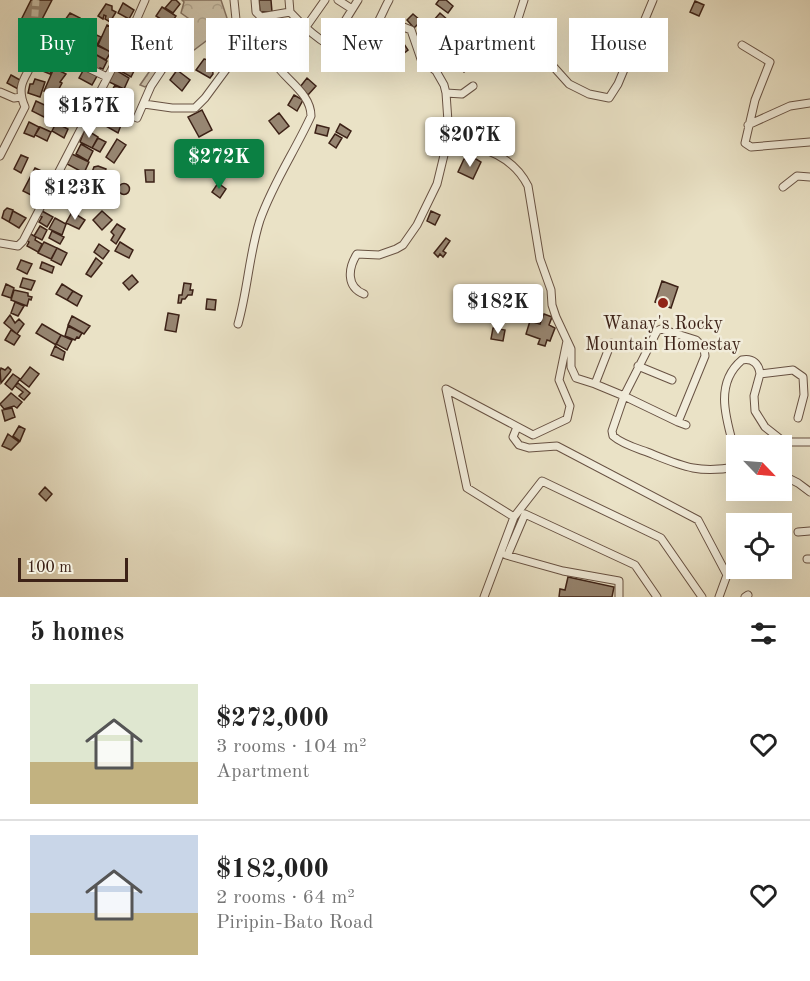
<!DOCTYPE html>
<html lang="en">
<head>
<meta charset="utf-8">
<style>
	:root { --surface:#fff; --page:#f6f6f6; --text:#222; --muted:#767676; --line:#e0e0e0; --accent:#0b8043 }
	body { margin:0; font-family:"Old Standard TT",serif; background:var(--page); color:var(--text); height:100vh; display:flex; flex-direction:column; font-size:22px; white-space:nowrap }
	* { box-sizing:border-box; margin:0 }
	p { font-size:20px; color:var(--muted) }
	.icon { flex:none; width:33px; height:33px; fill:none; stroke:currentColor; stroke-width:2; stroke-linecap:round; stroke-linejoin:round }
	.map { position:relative; height:597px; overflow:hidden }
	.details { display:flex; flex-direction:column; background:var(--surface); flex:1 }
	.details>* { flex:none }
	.top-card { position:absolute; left:18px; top:18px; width:774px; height:54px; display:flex; gap:12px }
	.needle { width:39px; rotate:115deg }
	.controls { position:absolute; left:726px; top:435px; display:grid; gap:12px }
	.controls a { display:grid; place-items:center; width:66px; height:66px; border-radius:0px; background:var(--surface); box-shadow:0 6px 24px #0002; font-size:30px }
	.scale { position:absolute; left:18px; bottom:15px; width:110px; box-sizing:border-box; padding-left:6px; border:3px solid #3d2217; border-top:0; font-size:16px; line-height:21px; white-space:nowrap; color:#3d2217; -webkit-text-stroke:4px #f1ecda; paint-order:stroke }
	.price { position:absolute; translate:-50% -51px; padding:0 14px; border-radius:6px; background:#fff; color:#222; font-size:20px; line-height:39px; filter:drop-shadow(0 2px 3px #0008) }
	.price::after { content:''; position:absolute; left:50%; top:36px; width:18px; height:14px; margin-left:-9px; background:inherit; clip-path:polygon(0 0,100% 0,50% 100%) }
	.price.on { background:var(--accent); color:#fff }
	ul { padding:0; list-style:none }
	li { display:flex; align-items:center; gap:18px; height:150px; padding:0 30px }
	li+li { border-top:2px solid var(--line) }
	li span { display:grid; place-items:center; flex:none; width:168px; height:120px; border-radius:0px; color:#555 }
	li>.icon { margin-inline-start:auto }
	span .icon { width:72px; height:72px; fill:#fffc; stroke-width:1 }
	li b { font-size:26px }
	h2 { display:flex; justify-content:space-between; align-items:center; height:72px; padding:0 30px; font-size:26px }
	.pill { padding:0 21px; border-radius:0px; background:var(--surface); box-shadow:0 6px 24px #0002; font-size:21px; line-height:54px }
	.pill.on { background:var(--accent); color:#fff }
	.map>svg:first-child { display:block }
	.forest { fill:url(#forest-crowns); stroke:#857260; stroke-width:1.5 }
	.building { fill:#978672; stroke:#3d2217; stroke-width:1.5 }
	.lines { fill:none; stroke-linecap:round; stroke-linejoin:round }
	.street-tunnel { stroke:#c7bca3; stroke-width:7; stroke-dasharray:7 3.5; stroke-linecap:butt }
	.street-casing { stroke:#685243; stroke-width:9 }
	.street { stroke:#f1ecda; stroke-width:7 }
	.poi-dot { fill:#8f2418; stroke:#f1ecda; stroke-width:2 }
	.labels { text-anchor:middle; stroke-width:5; stroke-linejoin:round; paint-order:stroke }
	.poi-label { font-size:18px; fill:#3d2217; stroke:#f1ecda }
</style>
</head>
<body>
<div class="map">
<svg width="810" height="597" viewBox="0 0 810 597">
	<defs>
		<pattern id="forest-crowns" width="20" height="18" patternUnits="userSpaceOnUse" patternTransform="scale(1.5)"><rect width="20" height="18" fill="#cdc1a8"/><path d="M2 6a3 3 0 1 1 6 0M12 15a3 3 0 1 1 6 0" fill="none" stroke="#b1a690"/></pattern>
	</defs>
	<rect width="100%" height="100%" fill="#eae2c6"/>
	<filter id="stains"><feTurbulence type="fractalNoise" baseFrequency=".00333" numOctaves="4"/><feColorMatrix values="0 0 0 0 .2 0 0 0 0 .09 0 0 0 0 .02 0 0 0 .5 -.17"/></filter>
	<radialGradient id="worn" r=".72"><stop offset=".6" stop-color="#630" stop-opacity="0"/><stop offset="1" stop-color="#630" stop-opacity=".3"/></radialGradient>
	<path class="forest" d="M182 0H221L228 21 222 29 145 87 140 85 176 33 188 30 192 21 181 13 184 2Z"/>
	<path class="building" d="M31 0H52L37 29 21 20Z
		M172 0H176L180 4 173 13 165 8Z
		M259 0H271L272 12H260Z
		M439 0H446L453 6 448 13 436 4Z
		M695 1 704 5 699 16 690 12Z
		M123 3 134 10 129 19 118 13Z
		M106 4 112 6V10L116 12 110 22 105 19 106 16 104 15 103 19 98 16Z
		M162 7 176 16 170 25 156 16Z
		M70 13 80 18 74 26 65 20Z
		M440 13 449 21 443 28 434 20Z
		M413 14 421 21 414 28 407 20Z
		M461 19 473 25 468 34 456 28Z
		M48 22 60 28 51 44 40 39Z
		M161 23 169 28 164 37 155 33Z
		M447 24 456 30 448 41 440 35Z
		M107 25 122 33 112 53 98 45Z
		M432 31 440 39 435 44 431 41 427 46 422 42Z
		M90 32 101 37 97 45 87 40Z
		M64 33 70 35 64 46 57 41 59 35 62 37Z
		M156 33 165 39 160 47 151 41Z
		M402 41 408 50 398 58 392 49Z
		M71 44 79 49 74 58 66 54Z
		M96 45 111 52 106 60 93 53Z
		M79 48 89 52 85 60 76 56Z
		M130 49 141 57 136 65 126 61 127 59 125 58Z
		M93 53 107 61 103 69 100 68 99 70 87 64Z
		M465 56 472 66 464 72 457 62Z
		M204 59 212 61 213 74 210 78 196 70Z
		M42 60 54 65 50 74 38 69Z
		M125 61 136 67 131 77 119 70Z
		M54 68 66 74 60 82 62 83 54 98 51 96 52 94 44 91Z
		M84 69 97 76 92 85 79 78Z
		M114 69 129 78 124 89 107 81Z
		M177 70 190 80 182 91 170 80Z
		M11 75 22 81 18 89 7 83Z
		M307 78 316 86 308 95 300 87Z
		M35 79 45 82 40 97 28 93 30 84H33Z
		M115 85 123 89 116 100 109 96Z
		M294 95 303 100 297 111 288 105Z
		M55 96 68 101 64 109 52 103Z
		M68 100 82 107 77 114 64 109Z
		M36 101 49 107 44 117 32 111Z
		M202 110 212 130 199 137 188 117Z
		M279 113 289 126 279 134 269 121Z
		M111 114 123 120 118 133 104 125Z
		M29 122 39 127 34 137 24 133Z
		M56 123 68 129 64 138 52 131Z
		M340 124 351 131 347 138 336 132Z
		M317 125 329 128 327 136 315 133Z
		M40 127 51 132 47 141 35 135Z
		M85 129 98 137 92 148 80 142Z
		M335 134 342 138 336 148 329 143Z
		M98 138 106 142 100 152 92 148Z
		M117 139 126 145 114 163 106 157Z
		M81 144 93 151 88 161 76 154Z
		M72 154 89 162 84 173 67 164Z
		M21 155 28 158 21 173 14 169Z
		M249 157 256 162 249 172 242 168Z
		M464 159H476L481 162 473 179 458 172Z
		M98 166 106 169 102 182 94 179 95 177 91 175 94 167Z
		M35 168 46 173 35 197 23 191Z
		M145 170H154V182H146Z
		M82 173 91 179 85 190 77 185Z
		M64 179 74 184 68 193 59 188Z
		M93 180 105 186 99 197 88 190Z
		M218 183 226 189 220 198 212 192Z
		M118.5 189a5.5 5.5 0 1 1 11 0a5.5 5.5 0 1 1-11 0Z
		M75 185 83 189 77 200 70 193Z
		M103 190 111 194 106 206 98 203Z
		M7 208 13 210 9 222 2 218 4 211Z
		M13 211 26 218 19 228 9 222Z
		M42 211 53 217 47 227 39 222 42 217 39 216Z
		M102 211 112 220 102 230 93 220Z
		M431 211 440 215 435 225 427 221Z
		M72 212 85 220 79 229 66 223Z
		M55 218 66 224 62 235 49 229Z
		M117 224 125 229 116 244 111 240 114 235 111 232Z
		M40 226 47 230 42 240 34 236Z
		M52 231 64 237 60 244 49 238Z
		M29 233 36 237 35 240 42 244 38 252 27 246 29 242 26 240Z
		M446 238 450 241 443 251 446 253 443 257 440 254 438 257 434 253Z
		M44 242 57 248 51 259 38 253Z
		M120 242 133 250 129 258 115 251Z
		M99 244 109 251 103 259 94 252Z
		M57 248 67 253 61 265 51 260Z
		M96 258 102 263 91 277 86 274Z
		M21 260 32 264 27 274 17 269Z
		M42 262 54 267 52 273 40 268Z
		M132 275 138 282 129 290 123 283Z
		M23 278 35 281 31 290 20 287Z
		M662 281 678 287 671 308 655 302Z
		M184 283 191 284 190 290H193L192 295H188L185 299H182L181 303H178L179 295H182Z
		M6 284 14 288 11 298 2 295Z
		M62 284 73 291 67 300 56 294Z
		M498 286 515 288 513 300 497 298Z
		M14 290 28 293V296L32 297 31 300 29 299 27 306 11 300Z
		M73 291 82 296 77 306 67 300Z
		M207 299 216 300 215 310 206 309Z
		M15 302 24 306 18 316 11 313Z
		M168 313 179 315 176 332 165 330Z
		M544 314 552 317 549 325 555 328 550 341 547 340 545 346 538 344 540 339 526 334 530 321 540 324Z
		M10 315 15 323 19 319 24 324 17 334 4 323Z
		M72 316 90 326 84 334 68 325Z
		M42 324 61 335 56 345 36 333Z
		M68 326 82 333 79 338 77 337 75 340 65 336Z
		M493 328 505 330 503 341 491 339Z
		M11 330 20 336 14 345 5 340Z
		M61 335 72 340 67 350 56 344Z
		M55 346 65 352 63 360 51 355Z
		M8 367 11 370 10 372 1 383 0 371 1 368 5 370Z
		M30 367 39 374 29 387 20 380Z
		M13 374 20 379 12 390 5 384Z
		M18 383 30 393 24 400 19 396 23 392 15 386Z
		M11 393 22 402 17 408 14 406 4 409 0 404Z
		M12 408 15 417 5 421 2 410Z
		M19 426 25 429 20 441 13 436Z
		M8 434 19 442 11 450 2 446Z
		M45 487 52 494 46 501 39 494Z
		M568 577 614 587 612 597H559L560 589 565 590Z"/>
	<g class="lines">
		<path class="street-tunnel" d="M34 27 36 0"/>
		<defs>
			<path id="street" d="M255 0 256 12 261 17 290 12
				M289 0 290 12
				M338 0 352 9
				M524 0 516 25 569 84 589 94 609 98 618 84 653 0
				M290 12C300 23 324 46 339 49 355 53 388 34 401 26L411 30 421 59 436 71 444 85 446 93 449 136 452 140C460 145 470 145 480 148 500 154 518 166 528 186L540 259 551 290 552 305 556 317 571 349V367L576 378 595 384 624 396 612 431 613 436C622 444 636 448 647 452 682 466 697 474 736 467
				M306 27 325 0
				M36 43 107 77
				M367 43C367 34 374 30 378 22 382 15 385 7 389 0
				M330 45 358 0
				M742 45 770 62 755 100 745 143 751 147 810 142
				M0 92 14 98 21 97
				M446 93 462 94 473 86
				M144 104 172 108H195L205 98 236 56 239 49 234 0
				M137 118 151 86 161 71
				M748 125 790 106 810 103
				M0 156 25 107C13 80 32 75 36 51 37 43 33 40 32 33L34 27
				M783 187 797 176 810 177
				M0 243 18 246 23 241 131 32 145 0
				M364 294C346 287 348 268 357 254L379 255 396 249 403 245 417 225 437 184 445 151 452 140
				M238 324C248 289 249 254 260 220 273 183 295 151 311 116 311 92 283 79 273 60L274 53 300 22
				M638 366 672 380
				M595 384 611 343
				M798 418 804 395 803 377 793 370 760 374 754 396 755 411 765 427 784 442H810
				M678 422 705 356 704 348 696 340 661 329 657 331 624 396 678 422 686 425
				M517 427 513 437 519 445 529 448 557 446 698 520 727 575 719 597
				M736 455C728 424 712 385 742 360 753 358 759 364 760 374
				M782 475 798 483 810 492
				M514 517 542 481 661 538 702 597
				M798 532 810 531
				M508 554 525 514 635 565 657 597
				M506 555 563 571 619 581V597
				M807 559H810
				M484 597 514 517 467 488 446 389 533 435 567 419 570 406 559 380 567 341
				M745 597 748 595"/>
		</defs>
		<use href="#street" class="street-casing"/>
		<use href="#street" class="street"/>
	</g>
	<circle class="poi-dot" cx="663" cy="303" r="6"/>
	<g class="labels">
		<g class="poi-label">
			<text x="663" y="329">Wanay's Rocky<tspan x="663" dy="21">Mountain Homestay</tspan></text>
		</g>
	</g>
	<rect width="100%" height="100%" filter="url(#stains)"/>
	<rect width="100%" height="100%" fill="url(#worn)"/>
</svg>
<div class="controls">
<a><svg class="needle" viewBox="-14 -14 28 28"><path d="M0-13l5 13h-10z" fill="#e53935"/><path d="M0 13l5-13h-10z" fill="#767676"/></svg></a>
<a><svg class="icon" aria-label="locate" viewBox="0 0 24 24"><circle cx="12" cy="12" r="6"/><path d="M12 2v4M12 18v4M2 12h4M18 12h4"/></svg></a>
</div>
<div class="scale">100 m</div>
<b class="price" style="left:89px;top:139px">$157K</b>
<b class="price" style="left:470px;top:168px">$207K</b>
<b class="price on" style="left:219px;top:190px">$272K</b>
<b class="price" style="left:75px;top:221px">$123K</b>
<b class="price" style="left:498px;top:335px">$182K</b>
<div class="top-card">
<a class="pill on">Buy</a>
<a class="pill">Rent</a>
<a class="pill">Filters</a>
<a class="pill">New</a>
<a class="pill">Apartment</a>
<a class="pill">House</a>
</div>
</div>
<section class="details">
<h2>5 homes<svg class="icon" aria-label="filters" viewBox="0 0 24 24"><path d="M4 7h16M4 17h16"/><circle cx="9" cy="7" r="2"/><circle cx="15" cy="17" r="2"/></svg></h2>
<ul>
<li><span style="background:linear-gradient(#dfe7d0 65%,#c2b280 0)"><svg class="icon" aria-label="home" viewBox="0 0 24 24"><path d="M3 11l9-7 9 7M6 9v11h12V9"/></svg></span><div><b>$272,000</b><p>3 rooms · 104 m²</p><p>Apartment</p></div><svg class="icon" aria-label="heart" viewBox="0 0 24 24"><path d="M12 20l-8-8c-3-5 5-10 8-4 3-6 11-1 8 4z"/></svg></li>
<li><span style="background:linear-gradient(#c9d6e8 65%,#c2b280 0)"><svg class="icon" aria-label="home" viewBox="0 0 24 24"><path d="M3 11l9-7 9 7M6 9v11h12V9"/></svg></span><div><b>$182,000</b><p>2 rooms · 64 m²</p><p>Piripin-Bato Road</p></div><svg class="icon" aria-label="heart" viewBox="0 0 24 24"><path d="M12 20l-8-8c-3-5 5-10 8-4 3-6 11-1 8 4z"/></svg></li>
</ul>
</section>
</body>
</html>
